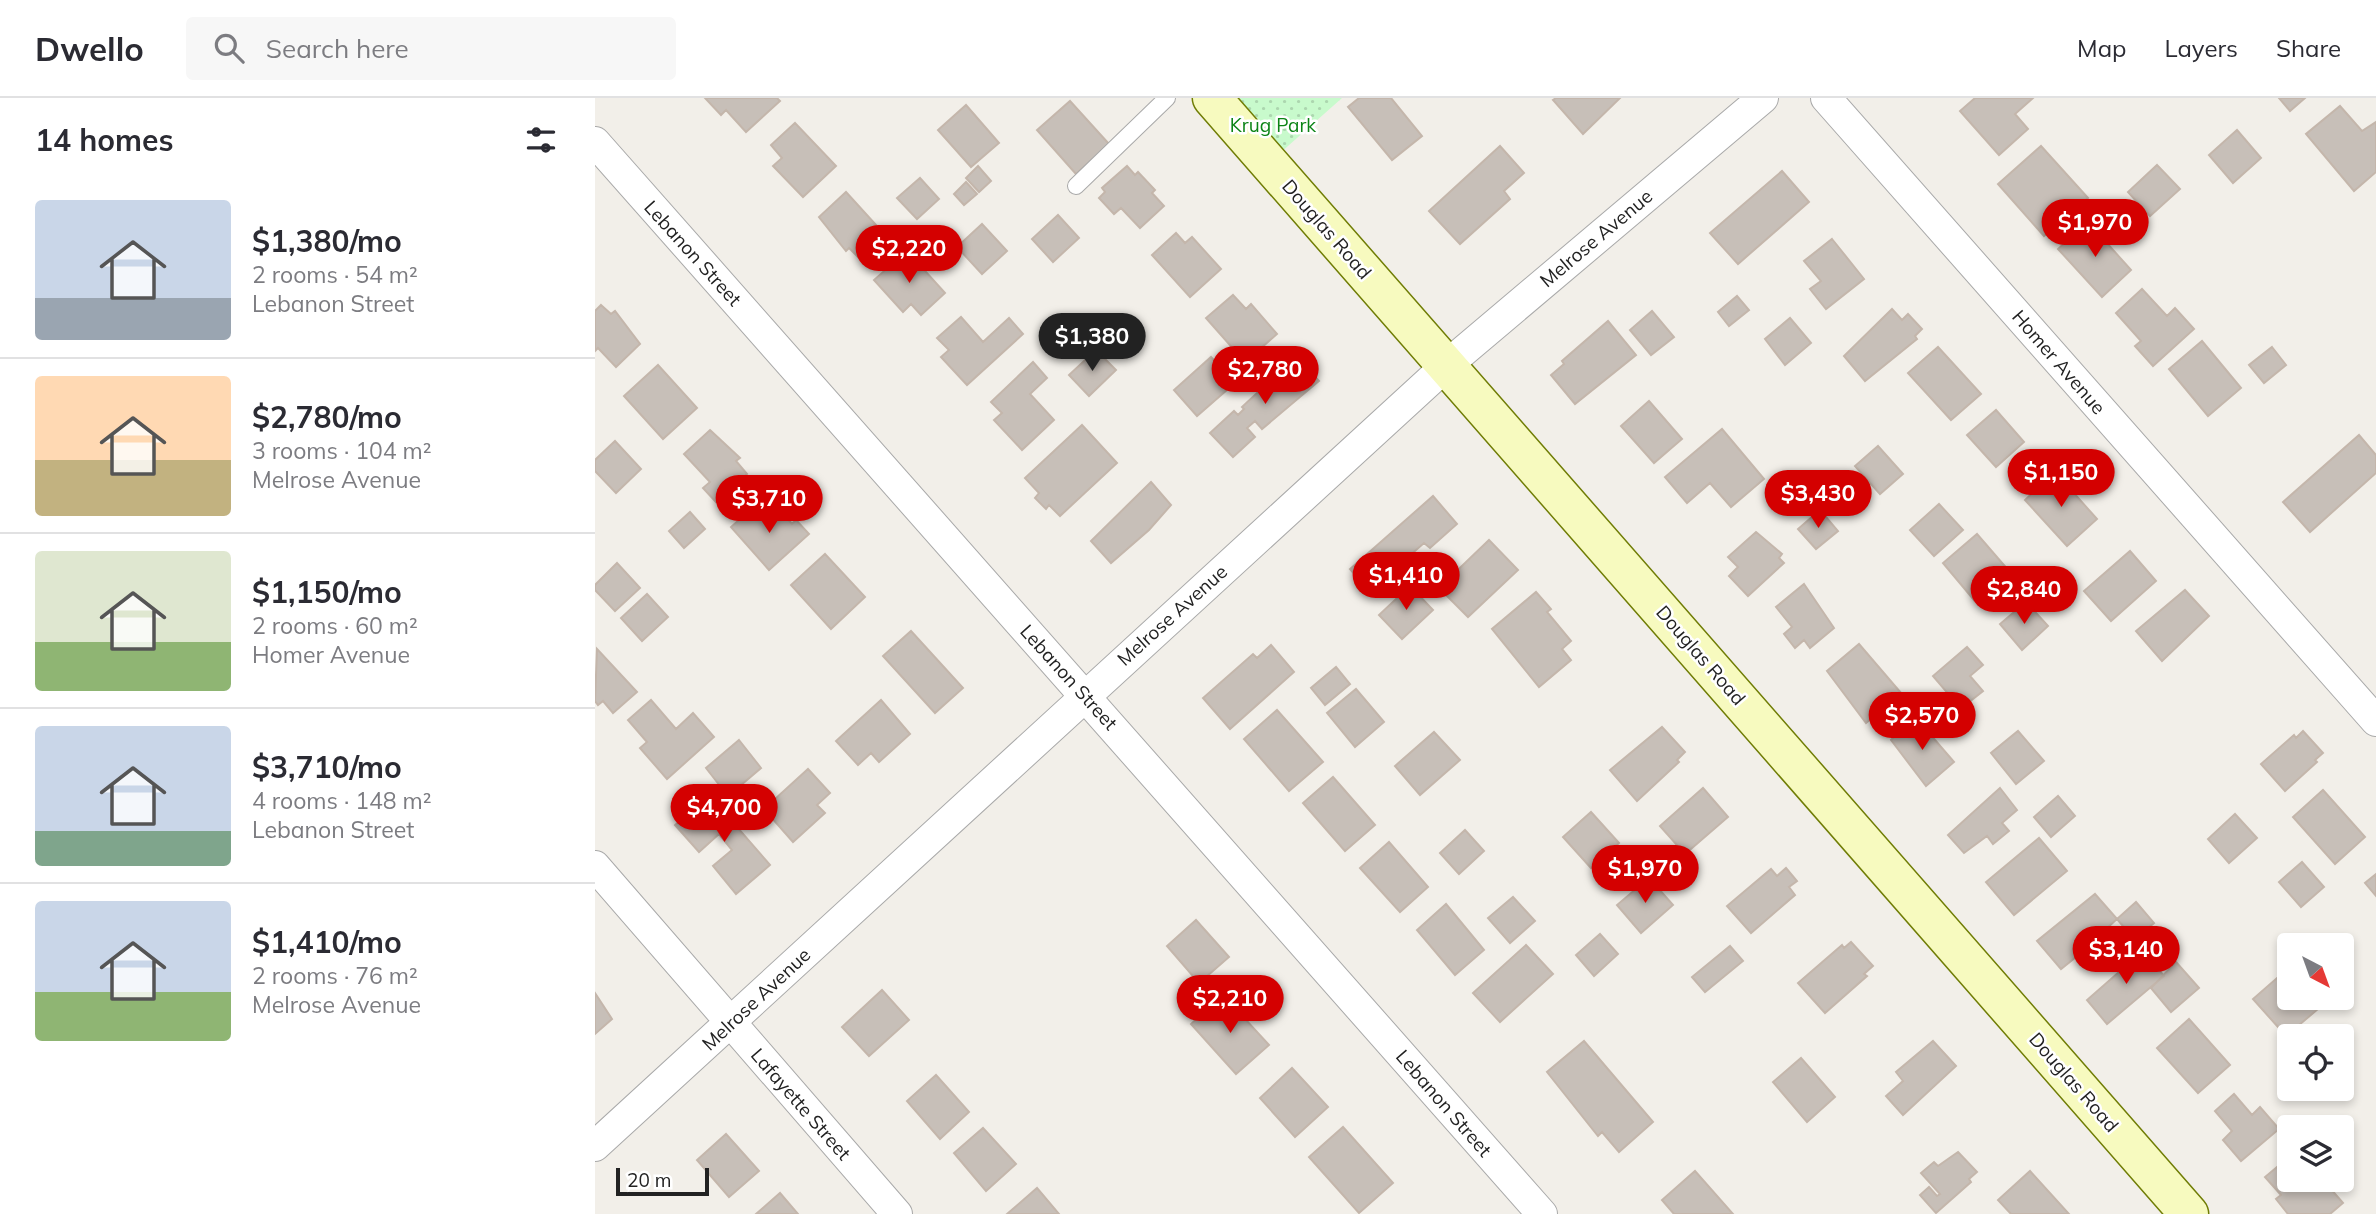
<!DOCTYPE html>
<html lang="en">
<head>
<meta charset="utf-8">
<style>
	:root { --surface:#fff; --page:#f7f7f7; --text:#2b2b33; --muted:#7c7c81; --line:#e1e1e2; --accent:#d40000 }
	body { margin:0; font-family:Mulish,sans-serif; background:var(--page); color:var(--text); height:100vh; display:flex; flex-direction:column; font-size:26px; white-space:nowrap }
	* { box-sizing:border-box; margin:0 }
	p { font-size:23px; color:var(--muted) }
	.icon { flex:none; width:38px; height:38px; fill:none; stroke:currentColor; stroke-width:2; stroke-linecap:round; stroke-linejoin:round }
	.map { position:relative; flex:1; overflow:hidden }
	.drawer { display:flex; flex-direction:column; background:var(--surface); width:595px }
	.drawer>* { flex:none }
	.needle { width:46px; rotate:139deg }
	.tools { position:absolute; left:1682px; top:835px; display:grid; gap:14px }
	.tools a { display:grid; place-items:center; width:77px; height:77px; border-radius:7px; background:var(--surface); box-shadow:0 4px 10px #0003; font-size:35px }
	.scale { position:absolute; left:21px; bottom:18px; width:93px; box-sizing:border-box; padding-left:7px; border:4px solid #222; border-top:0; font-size:19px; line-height:24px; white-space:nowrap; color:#222; -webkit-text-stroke:5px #fff; paint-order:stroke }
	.price { position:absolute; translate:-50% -60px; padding:0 16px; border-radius:24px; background:var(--accent); color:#fff; font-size:23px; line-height:46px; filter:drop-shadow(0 2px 4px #0008) }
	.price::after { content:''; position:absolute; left:50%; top:42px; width:21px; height:16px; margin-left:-10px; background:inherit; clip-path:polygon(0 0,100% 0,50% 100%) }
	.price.on { background:#222; color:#fff }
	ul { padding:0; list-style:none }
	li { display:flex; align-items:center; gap:21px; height:175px; padding:0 35px }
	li+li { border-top:2px solid var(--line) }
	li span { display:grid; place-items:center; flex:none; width:196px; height:140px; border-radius:7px; color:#555 }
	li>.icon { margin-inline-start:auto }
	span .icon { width:84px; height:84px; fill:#fffc; stroke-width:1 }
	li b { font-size:30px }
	h2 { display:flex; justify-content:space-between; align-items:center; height:84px; padding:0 35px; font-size:30px }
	header { display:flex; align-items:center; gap:42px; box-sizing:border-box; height:98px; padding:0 35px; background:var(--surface); border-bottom:2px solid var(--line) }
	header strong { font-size:33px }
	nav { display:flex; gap:38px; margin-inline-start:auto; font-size:24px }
	.search { width:490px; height:63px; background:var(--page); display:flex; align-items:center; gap:18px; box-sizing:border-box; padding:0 24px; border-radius:7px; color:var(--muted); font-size:26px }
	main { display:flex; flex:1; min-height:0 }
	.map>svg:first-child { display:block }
	.park { fill:url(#park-dots) }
	.building { fill:#c7bfb8; stroke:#c4b6ab; stroke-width:2 }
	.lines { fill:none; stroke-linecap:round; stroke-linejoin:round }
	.lane-casing { stroke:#a9a9a9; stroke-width:18 }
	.street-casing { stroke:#a9a9a9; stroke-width:32 }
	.secondary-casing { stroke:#707d05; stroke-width:41 }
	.lane { stroke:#fff; stroke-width:16 }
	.street { stroke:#fff; stroke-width:30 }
	.secondary { stroke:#f7fabf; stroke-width:38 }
	.labels { text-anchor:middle; stroke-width:5; stroke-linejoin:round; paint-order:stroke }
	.park-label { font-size:19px; fill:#0c8416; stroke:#fff }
	.street-label { font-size:19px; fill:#222; stroke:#fff }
</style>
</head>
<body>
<header>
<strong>Dwello</strong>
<div class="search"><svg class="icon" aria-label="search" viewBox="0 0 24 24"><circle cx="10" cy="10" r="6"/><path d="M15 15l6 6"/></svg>Search here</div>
<nav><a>Map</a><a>Layers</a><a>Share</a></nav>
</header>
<main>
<section class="drawer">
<h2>14 homes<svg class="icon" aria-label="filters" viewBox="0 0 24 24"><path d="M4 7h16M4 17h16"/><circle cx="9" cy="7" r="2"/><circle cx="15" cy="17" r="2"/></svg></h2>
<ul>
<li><span style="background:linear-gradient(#c9d6e8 70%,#9aa5b1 0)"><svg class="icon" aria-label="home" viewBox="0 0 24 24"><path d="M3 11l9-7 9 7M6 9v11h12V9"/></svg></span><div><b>$1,380/mo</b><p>2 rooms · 54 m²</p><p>Lebanon Street</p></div></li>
<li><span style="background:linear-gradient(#ffd9b3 60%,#c2b280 0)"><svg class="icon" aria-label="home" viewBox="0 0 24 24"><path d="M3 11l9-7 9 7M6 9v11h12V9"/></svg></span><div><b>$2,780/mo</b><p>3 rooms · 104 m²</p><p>Melrose Avenue</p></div></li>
<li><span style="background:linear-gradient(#dfe7d0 65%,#8fb573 0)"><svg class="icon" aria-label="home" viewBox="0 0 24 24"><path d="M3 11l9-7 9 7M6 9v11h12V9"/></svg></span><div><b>$1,150/mo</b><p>2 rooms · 60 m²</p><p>Homer Avenue</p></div></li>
<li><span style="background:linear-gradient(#c9d6e8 75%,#7fa58c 0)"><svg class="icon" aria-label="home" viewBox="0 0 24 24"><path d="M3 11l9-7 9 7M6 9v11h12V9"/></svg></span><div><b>$3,710/mo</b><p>4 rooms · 148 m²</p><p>Lebanon Street</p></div></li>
<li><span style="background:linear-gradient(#c9d6e8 65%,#8fb573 0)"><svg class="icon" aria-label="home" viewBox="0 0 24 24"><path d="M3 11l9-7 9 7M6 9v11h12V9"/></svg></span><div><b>$1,410/mo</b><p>2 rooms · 76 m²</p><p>Melrose Avenue</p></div></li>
</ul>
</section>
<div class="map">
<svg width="1781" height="1116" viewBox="0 0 1781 1116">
	<defs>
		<pattern id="park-dots" width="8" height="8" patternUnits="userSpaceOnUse" patternTransform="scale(1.75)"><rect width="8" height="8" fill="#c8facc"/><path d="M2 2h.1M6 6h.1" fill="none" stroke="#acd6af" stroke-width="1.8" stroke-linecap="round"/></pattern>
	</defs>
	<rect width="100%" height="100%" fill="#f2efe9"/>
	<path class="park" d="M619 0H747L675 64Z"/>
	<path class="building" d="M110 0H182L185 3 151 34 131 12 126 17Z
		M764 0H796L827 38 797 62 753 9Z
		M961 0H1025L988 36 958 2Z
		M1380 0H1438L1420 16 1433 31 1404 57 1365 13Z
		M1684 0H1710L1695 13Z
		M475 3 514 46 481 76 442 32Z
		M371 7 404 45 376 69 343 32Z
		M1745 8 1767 33 1781 24V74L1759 93 1711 36Z
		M200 25 241 68 208 99 178 68 187 60 176 47Z
		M1642 32 1666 60 1638 85 1614 57Z
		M905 48 929 75 909 93 915 101 865 146 834 113Z
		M1446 48 1493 100 1449 138 1403 86Z
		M1562 67 1585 91 1555 118 1533 94Z
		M383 68 396 83 384 94 371 80Z
		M532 68 540 77 543 74 560 92 557 95 569 108 545 130 526 110 519 116 504 100 510 94 507 90Z
		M1187 73 1214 104 1143 166 1115 135Z
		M325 80 344 101 322 121 302 100Z
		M371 84 382 96 369 107 359 96Z
		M251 94 291 138 265 161 254 150 251 153 224 119Z
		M463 117 484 140 458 164 437 141Z
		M1493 124 1536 172 1507 199 1463 151Z
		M387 126 412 153 387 176 362 149Z
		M581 135 590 145 597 139 626 171 595 199 557 157Z
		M1237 141 1269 181 1231 211 1215 191 1226 183 1209 163Z
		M312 153 350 195 326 217 316 206 308 214 279 182Z
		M1547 191 1572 218 1580 210 1599 231 1558 268 1540 248 1546 243 1521 215Z
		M638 197 651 211 656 206 682 236 650 264 611 220Z
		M1142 198 1154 212 1134 228 1123 214Z
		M6 207 16 216 20 213 45 246 21 269 3 250 0 253V213Z
		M1297 211 1307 222 1313 216 1327 231 1320 238 1322 241 1270 283 1249 258Z
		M1057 213 1079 239 1056 257 1035 232Z
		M366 219 388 244 414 220 428 236 372 287 346 259 354 252 342 240Z
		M1195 220 1216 245 1190 267 1170 241Z
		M1013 223 1041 257 980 306 956 277 969 266 967 263Z
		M1607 243 1646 290 1613 318 1574 271Z
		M1343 249 1386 296 1356 322 1313 275Z
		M1677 249 1691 267 1669 285 1654 267Z
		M501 252 521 272 494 298 474 277Z
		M616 259 640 285 602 318 579 292Z
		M701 259 724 283 667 331 660 323 652 330 660 339 638 359 615 335 639 313 643 317 649 311 647 309Z
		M438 264 452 280 435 296 459 322 427 352 399 322 407 315 396 304Z
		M63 267 102 310 68 341 29 298Z
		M1054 303 1087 341 1059 365 1026 328Z
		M1401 312 1429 344 1401 369 1372 337Z
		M487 327 522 365 465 418 454 407 451 411 440 400 444 395 430 380Z
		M1127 331 1169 381 1136 409 1115 385 1092 405 1070 379Z
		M115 332 145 360 141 363 152 376 121 404 108 390 115 384 89 356Z
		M1764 337 1781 357V375L1715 434 1688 404Z
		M20 343 46 371 21 395 0 373V362Z
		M1283 348 1308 376 1285 396 1260 368Z
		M1460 374 1502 421 1472 448 1430 402Z
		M556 384 576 407 554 432 516 465 496 443Z
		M838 398 862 426 835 450 829 445 774 493 755 471Z
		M162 406 174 420 184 411 197 426 201 422 214 436 174 472 136 429Z
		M1344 406 1368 432 1339 458 1315 432Z
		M1225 412 1243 433 1221 451 1203 431Z
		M95 414 110 431 89 450 74 433Z
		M1161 434 1187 456 1184 460 1189 465 1153 498 1134 478 1143 469 1133 459Z
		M1382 436 1414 473 1379 502 1348 465Z
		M894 442 923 472 873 519 844 490Z
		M1535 453 1561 483 1516 523 1489 493Z
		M230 456 270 499 236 531 196 487Z
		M22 465 45 490 20 513 0 492V487Z
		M1209 486 1239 530 1215 550 1209 542 1200 550 1189 536 1197 529 1181 509Z
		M815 488 838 512 807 541 784 517Z
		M1590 492 1614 518 1567 563 1541 533Z
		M941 494 956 511 952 514 976 543 967 551 976 562 944 589 897 531Z
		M52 496 73 519 47 543 26 520Z
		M1431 504 1453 528 1427 552 1405 526Z
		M316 533 368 590 340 615 288 558Z
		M1264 546 1306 595 1271 625 1232 573Z
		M676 547 699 574 635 631 608 600 658 556 662 560Z
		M1372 549 1388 567 1375 578 1388 593 1369 608 1359 595 1355 598 1338 578Z
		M2 551 42 594 18 615 8 603 3 607 0 603Z
		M741 569 755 586 730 607 716 590Z
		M761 591 789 624 760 649 732 615Z
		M56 602 81 631 98 615 119 639 72 681 45 650 52 644 33 622Z
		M286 602 315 636 284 664 276 655 263 667 241 643Z
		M682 612 728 664 694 693 649 641Z
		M1321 620 1359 664 1331 688 1296 642Z
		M1067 629 1090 654 1082 662 1084 664 1042 703 1015 672Z
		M1423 633 1449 663 1421 686 1396 655Z
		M1708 633 1728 655 1720 662 1722 664 1690 693 1666 666 1699 637 1701 640Z
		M839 634 865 662 825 697 800 668Z
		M144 642 166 670 133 698 111 670Z
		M213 671 235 695 222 707 230 715 198 744 169 711Z
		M738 679 780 727 750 753 708 705Z
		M1108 690 1133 719 1090 756 1065 728Z
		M1405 690 1422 712 1407 725 1414 733 1398 746 1392 738 1369 755 1353 737Z
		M1728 692 1770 739 1740 766 1698 719Z
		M115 698 175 767 141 796 118 768 137 752 124 736 104 754 80 727Z
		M1463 698 1480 718 1456 739 1439 719Z
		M996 714 1024 745 996 770 968 739Z
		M1640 716 1662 740 1634 765 1613 741Z
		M870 732 889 753 864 776 845 755Z
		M1444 740 1472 773 1419 817 1391 784Z
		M794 744 833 789 805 814 765 770Z
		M1707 764 1729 789 1706 809 1684 784Z
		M1191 770 1202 783 1194 789 1200 797 1156 835 1132 808 1176 771 1182 778Z
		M1781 776V798L1770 785Z
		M1054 780 1078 807 1046 835 1022 807Z
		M1500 796 1522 821 1510 832 1512 834 1466 871 1442 843Z
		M918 799 940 823 915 845 893 820Z
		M1541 804 1559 825 1539 841 1522 821Z
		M851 806 889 852 860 877 822 832Z
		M601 822 634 859 604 885 572 848Z
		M1005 836 1023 856 999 878 981 857Z
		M1256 844 1278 868 1269 876 1272 878 1230 915 1203 885 1247 847 1249 850Z
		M931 847 958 876 905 924 878 895Z
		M1135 848 1148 863 1110 894 1097 879Z
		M1544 849 1569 878 1512 926 1492 902 1532 867 1527 863Z
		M1581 864 1604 890 1576 914 1556 890Z
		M1690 873 1694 877V900H1713L1723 911 1691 938 1658 901Z
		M287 892 314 922 274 958 247 929Z
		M0 895 17 921 0 936Z
		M628 897 674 947 641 976 596 926Z
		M1594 921 1635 967 1603 995 1562 950Z
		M989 943 1058 1024 1024 1054 1007 1034 1003 1038 952 974Z
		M1338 943 1361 968 1308 1017 1291 998 1308 983 1301 974Z
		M1206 960 1240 999 1212 1024 1178 984Z
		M697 970 733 1009 700 1039 665 1000Z
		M341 977 374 1014 345 1041 312 1003Z
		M1639 996 1657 1017 1665 1009 1684 1031 1646 1063 1628 1042 1637 1033 1620 1013Z
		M748 1029 798 1085 764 1115 714 1059Z
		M388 1030 421 1066 391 1093 359 1055Z
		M131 1036 164 1073 134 1099 102 1062Z
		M1363 1054 1382 1074 1374 1081 1376 1084 1341 1115 1325 1097 1334 1089 1342 1098 1345 1096 1326 1075 1339 1064 1343 1068Z
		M1694 1059V1082H1728L1748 1105 1735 1116H1693L1681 1101 1686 1097 1670 1079Z
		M1100 1073 1138 1116H1079L1067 1102Z
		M1435 1073 1474 1116H1416L1403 1102Z
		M442 1090 464 1116H412Z
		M185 1095 203 1116H161Z"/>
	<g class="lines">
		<defs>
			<path id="lane" d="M481 88 572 0"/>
			<path id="street" d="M1231 0 1781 623
				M0 44 947 1116
				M0 768 302 1116
				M0 1048 852 267 1168 0"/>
			<path id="secondary" d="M617 0 1594 1116"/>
		</defs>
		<use href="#lane" class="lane-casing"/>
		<use href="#street" class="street-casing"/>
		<use href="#secondary" class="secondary-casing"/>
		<use href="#lane" class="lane"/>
		<use href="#street" class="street"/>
		<use href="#secondary" class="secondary"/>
	</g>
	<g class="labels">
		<g class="park-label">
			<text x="678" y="34">Krug Park</text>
		</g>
		<g class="street-label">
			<text transform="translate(732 131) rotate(49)" y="7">Douglas Road</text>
			<text transform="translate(1001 140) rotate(-40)" y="7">Melrose Avenue</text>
			<text transform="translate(98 155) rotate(48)" y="7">Lebanon Street</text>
			<text transform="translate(1464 264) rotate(49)" y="7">Homer Avenue</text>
			<text transform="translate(577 517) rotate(-42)" y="7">Melrose Avenue</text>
			<text transform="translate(1106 557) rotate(49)" y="7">Douglas Road</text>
			<text transform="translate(474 579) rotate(48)" y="7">Lebanon Street</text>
			<text transform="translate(161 901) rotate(-43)" y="7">Melrose Avenue</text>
			<text transform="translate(1479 984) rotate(49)" y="7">Douglas Road</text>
			<text transform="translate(849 1005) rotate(49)" y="7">Lebanon Street</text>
			<text transform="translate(206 1006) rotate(49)" y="7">Lafayette Street</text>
		</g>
	</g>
</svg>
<div class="tools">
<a><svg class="needle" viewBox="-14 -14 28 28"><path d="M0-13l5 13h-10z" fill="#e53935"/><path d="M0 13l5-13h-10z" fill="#7c7c81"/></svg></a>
<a><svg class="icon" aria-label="locate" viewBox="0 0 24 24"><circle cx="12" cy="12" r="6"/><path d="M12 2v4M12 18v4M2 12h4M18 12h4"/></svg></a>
<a><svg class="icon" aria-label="layers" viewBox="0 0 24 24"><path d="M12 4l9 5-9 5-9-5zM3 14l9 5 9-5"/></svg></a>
</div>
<div class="scale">20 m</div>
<b class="price" style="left:1500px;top:161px">$1,970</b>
<b class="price" style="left:314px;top:187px">$2,220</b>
<b class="price on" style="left:497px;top:275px">$1,380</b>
<b class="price" style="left:670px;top:308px">$2,780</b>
<b class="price" style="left:1466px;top:411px">$1,150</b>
<b class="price" style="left:1223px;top:432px">$3,430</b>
<b class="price" style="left:174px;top:437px">$3,710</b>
<b class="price" style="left:811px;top:514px">$1,410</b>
<b class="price" style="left:1429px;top:528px">$2,840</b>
<b class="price" style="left:1327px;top:654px">$2,570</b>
<b class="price" style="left:129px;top:746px">$4,700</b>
<b class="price" style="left:1050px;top:807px">$1,970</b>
<b class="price" style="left:1531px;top:888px">$3,140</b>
<b class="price" style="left:635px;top:937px">$2,210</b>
</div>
</main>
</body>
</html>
